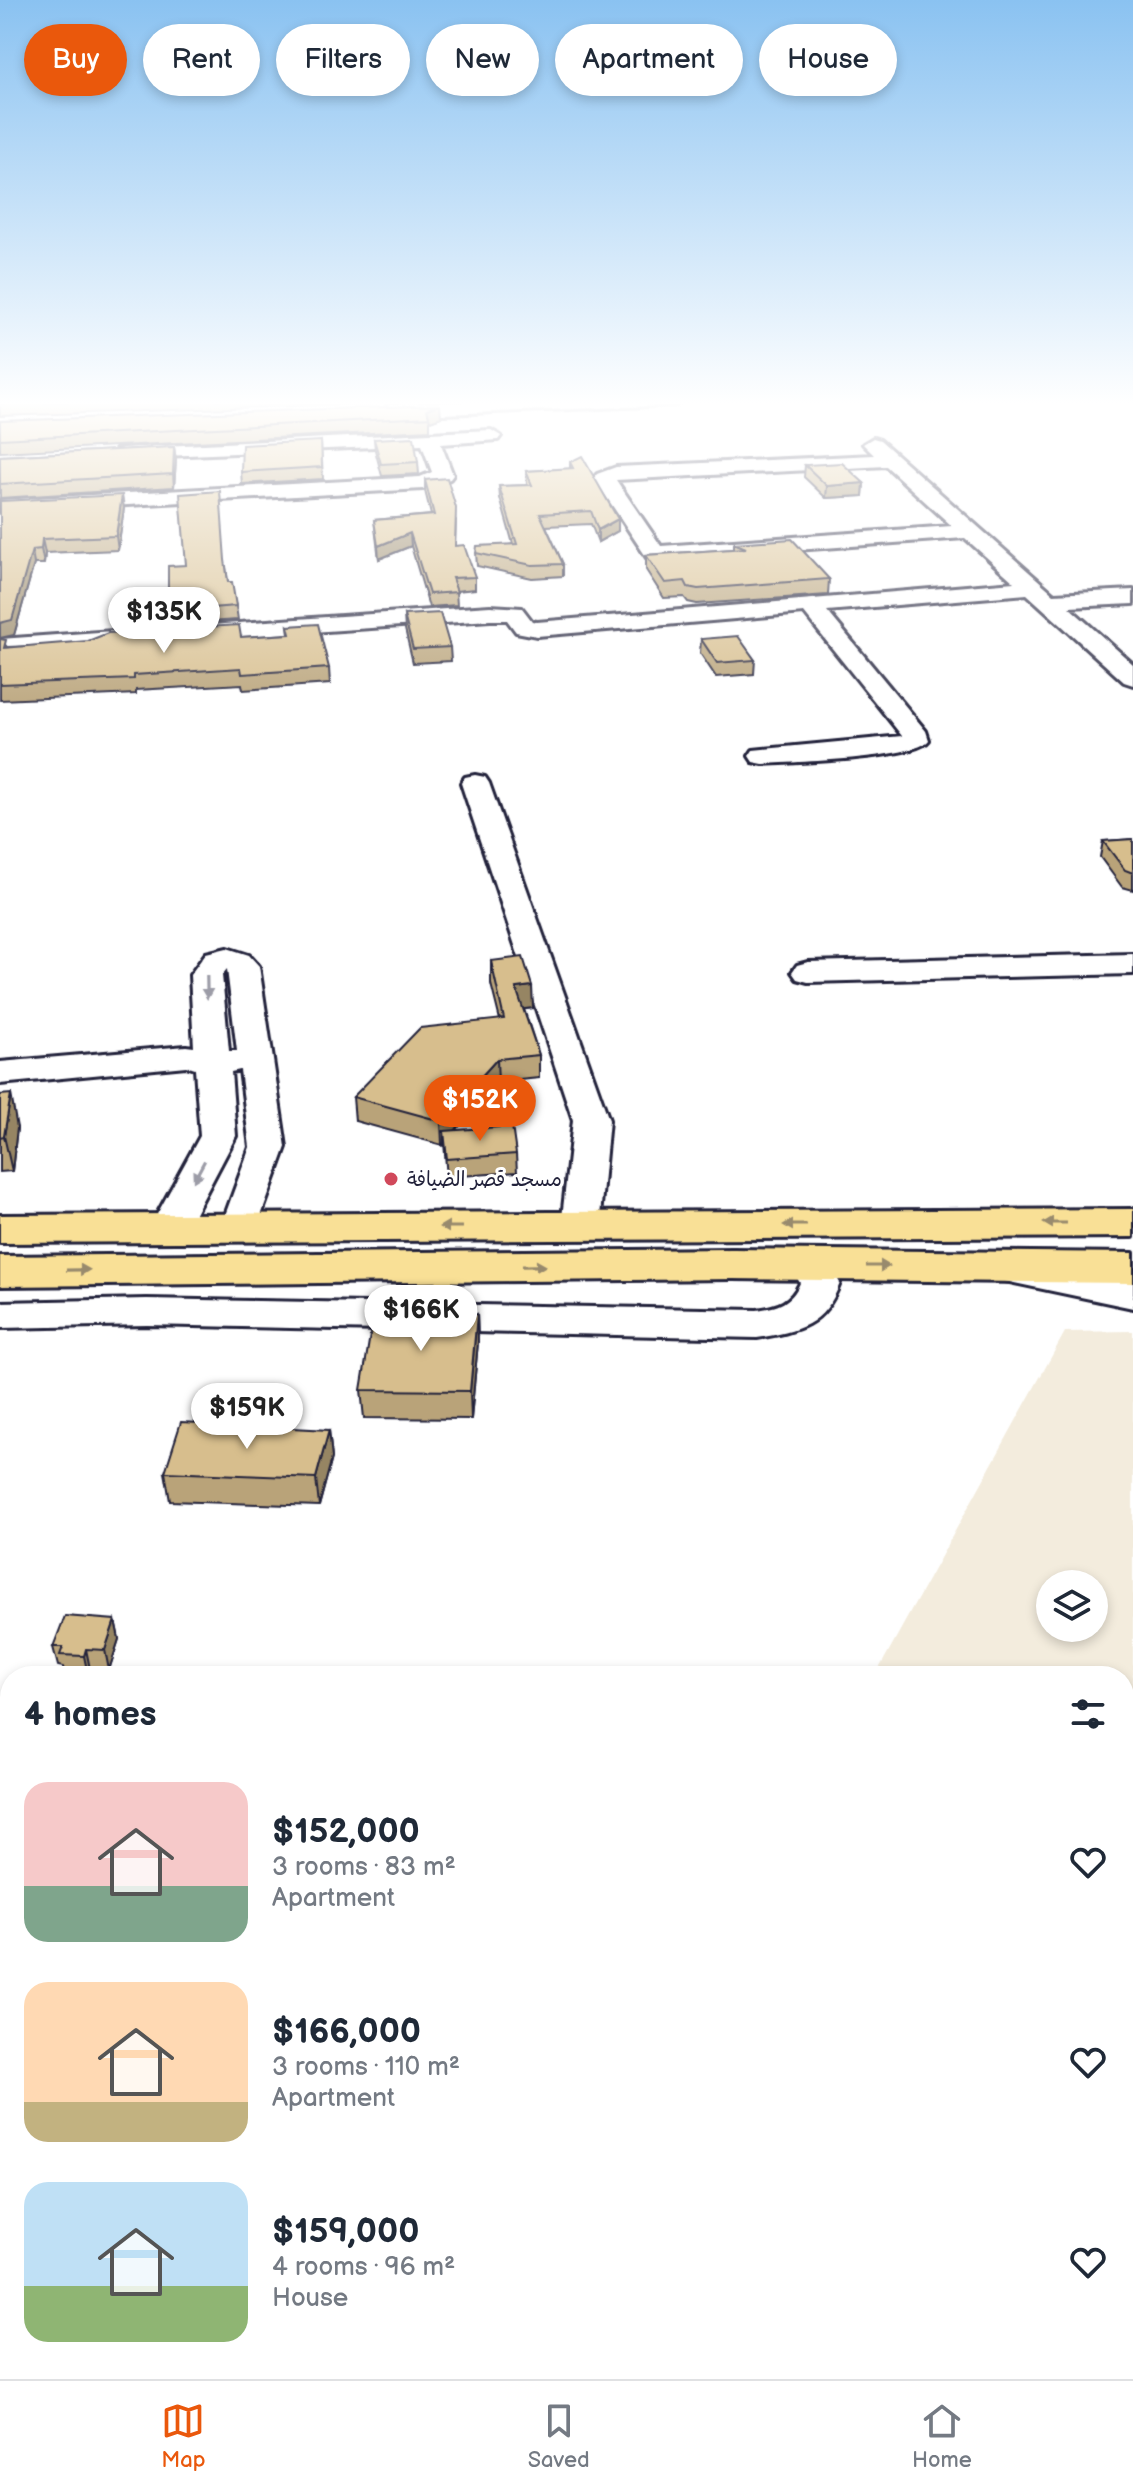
<!DOCTYPE html>
<html lang="en">
<head>
<meta charset="utf-8">
<style>
	:root { --surface:#fff; --page:#f2f2f3; --text:#1f2937; --muted:#747a83; --line:#e0e1e3; --accent:#ea580c }
	body { margin:0; font-family:"Balsamiq Sans","Playpen Sans Arabic",sans-serif; background:var(--page); color:var(--text); height:100vh; display:flex; flex-direction:column; font-size:30px; white-space:nowrap }
	* { box-sizing:border-box; margin:0 }
	p { font-size:26px; color:var(--muted) }
	.icon { flex:none; width:44px; height:44px; fill:none; stroke:currentColor; stroke-width:2; stroke-linecap:round; stroke-linejoin:round }
	.map { position:relative; flex:1; overflow:hidden }
	.details { position:absolute; left:0px; top:1666px; width:1134px; height:714px; display:flex; flex-direction:column; background:var(--surface); border-radius:32px 32px 0 0; box-shadow:0 4px 12px #0003 }
	.details>* { flex:none }
	.banner { position:absolute; left:24px; top:24px; width:1086px; height:72px; display:flex; gap:16px }
	.buttons { position:absolute; left:1036px; top:1570px; display:grid; gap:16px }
	.buttons a { display:grid; place-items:center; width:72px; height:72px; border-radius:50%; background:var(--surface); box-shadow:0 4px 12px #0003; font-size:40px }
	.price { position:absolute; translate:-50% -68px; padding:0 18px; border-radius:28px; background:#fff; color:#222; font-size:26px; line-height:52px; filter:drop-shadow(0 2px 4px #0008) }
	.price::after { content:''; position:absolute; left:50%; top:48px; width:24px; height:18px; margin-left:-12px; background:inherit; clip-path:polygon(0 0,100% 0,50% 100%) }
	.price.current { background:var(--accent); color:#fff }
	ul { padding:0; list-style:none }
	li { display:flex; align-items:center; gap:24px; height:200px; padding:0 24px }
	li span { display:grid; place-items:center; flex:none; width:224px; height:160px; border-radius:24px; color:#555 }
	li>.icon { margin-inline-start:auto }
	span .icon { width:96px; height:96px; fill:#fffc; stroke-width:1 }
	li b { font-size:34px }
	h2 { display:flex; justify-content:space-between; align-items:center; height:96px; padding:0 24px; font-size:34px }
	.tag { padding:0 28px; border-radius:36px; background:var(--surface); box-shadow:0 4px 12px #0003; font-size:28px; line-height:72px }
	.tag.current { background:var(--accent); color:#fff }
	.dock { display:flex; justify-content:space-around; align-items:center; height:112px; border-top:2px solid var(--line); background:var(--surface); font-size:22px; color:var(--muted) }
	.dock a { display:grid; justify-items:center; gap:4px }
	.dock .current { color:var(--accent) }
	.map>svg:first-child { display:block }
	.built { fill:#f3ecdd; fill-rule:evenodd }
	.lines { fill:none; stroke-linecap:round; stroke-linejoin:round }
	.minor-casing { stroke:#22223b; stroke-width:6 }
	.highway-casing { stroke:#22223b; stroke-width:6 }
	.minor { fill:#fff; fill-rule:evenodd }
	.highway { fill:#f9e096; fill-rule:evenodd }
	.wall { fill:#b9a379; stroke:#22223b; stroke-width:2 }
	.shaded-wall { fill:#968563; stroke:#22223b; stroke-width:2 }
	.building { fill:#d7be8d; stroke:#22223b; stroke-width:2 }
	.oneway { fill:#9c9ca7 }
	.oneway2 { fill:#988a6d }
	.poi-dot { fill:#d1495b; stroke:#fff; stroke-width:3 }
	.labels { text-anchor:middle; stroke-width:6; stroke-linejoin:round; paint-order:stroke }
	.poi-label { font-size:20px; fill:#22223b; stroke:#fff; text-anchor:start }
</style>
</head>
<body>
<div class="map">
<svg width="1133" height="2379" viewBox="0 0 1133 2379">
	<rect width="100%" height="100%" fill="#fff"/>
	<filter id="ink" filterUnits="userSpaceOnUse"><feTurbulence type="fractalNoise" baseFrequency=".0125" numOctaves="2"/><feDisplacementMap in="SourceGraphic" scale="16" xChannelSelector="R" yChannelSelector="G"/><feConvolveMatrix kernelMatrix="1 2 1 2 8 2 1 2 1" color-interpolation-filters="sRGB"/></filter>
	<g filter="url(#ink)">
		<path class="built" d="M1133 1331V2379H0V1866H10V2370H1124V1676H875L1065 1332ZM1050 1584H1094V1628H1050Z"/>
		<g class="lines">
			<defs>
				<path id="minor" d="M529 400H685L676 405 391 416 382 410 391 404Z
					M491 430 501 436 498 440 441 444 453 475 450 479 423 489 0 512V500L420 477 432 472 422 445 116 458 113 454 116 450 123 448Z
					M873 438 880 440 1054 594 1133 590V604L1069 607 1133 664V685L1124 682 1027 594 827 611 926 731 929 740C916 759 791 762 763 764L753 762 749 756 753 750 902 736 804 613 537 636 516 632 507 620H490L0 653V639L127 630 124 597 128 592H144L148 597 150 629 490 606 522 608 532 621 537 622 1014 582 965 538 655 560 647 558 594 478 597 474 616 467 874 455 863 444ZM886 466 952 526 661 546 616 480Z
					M475 775 485 777 489 783 609 1120 599 1227 594 1235 580 1239 566 1235 561 1227 573 1120 461 783 465 777Z
					M227 948 249 955 259 966 286 1147 253 1238 239 1241 225 1238 220 1229 250 1147 240 1070 231 1072 236 1136 188 1227 183 1235 169 1239 155 1235 150 1227 200 1136 195 1069 186 1066 0 1084V1062L186 1046 194 1047 190 975 206 953ZM227 969 237 1051H229L222 975Z
					M1133 954V974L808 982 797 979 792 972 797 965 808 962Z
					M810 1253 824 1257 840 1283C824 1326 799 1331 757 1338L147 1325 0 1328V1302L147 1299 757 1310C778 1307 791 1303 800 1283L790 1266 796 1257Z
					M1019 1259 1133 1282V1308L1005 1281 999 1272 1005 1263Z"/>
				<path id="highway" d="M1133 1209V1237L0 1243V1215Z
					M733 1249 1133 1253V1283L733 1279 0 1286V1256Z"/>
			</defs>
			<use href="#minor" class="minor-casing"/>
			<use href="#highway" class="highway-casing"/>
			<use href="#minor" class="minor"/>
			<use href="#highway" class="highway"/>
		</g>
		<path class="wall" d="M0 400H461L0 416Z
			M441 417 430 421V430L0 452V421Z
			M374 439 418 462 419 474 382 476 375 450Z
			M321 441 323 479 242 484 241 472Z
			M174 447 176 460 174 487 0 498V456Z
			M570 462 618 519V531L598 542 591 524 546 526 563 564V576L532 578 477 566 476 553 513 544 500 498 499 486 527 485 526 471 570 469Z
			M805 465 864 483 863 496 826 498 804 477Z
			M425 480 456 520 455 546 475 577V589L456 591 457 605 429 607 411 546 379 559 374 520 431 515 425 491Z
			M0 501 124 508 118 550 45 553 44 564H34L14 635 0 638Z
			M734 543 829 579 828 595 697 604 688 602 684 597 664 598 646 570V555L734 549Z
			M226 566 228 582 236 606 238 620 160 625 158 612 165 603 168 591Z
			M404 615 450 647 451 661 413 663 405 629Z
			M288 626 329 668 330 684 243 690 242 684 136 690V694L0 700V639L7 647 241 637 289 634Z
			M701 639 755 660 754 674 716 677 700 653Z
			M1133 839V890L1122 887 1100 857 1103 841Z
			M491 961 533 1008 524 1009 539 1055V1078L498 1082 456 1130 516 1154 517 1172 447 1177 444 1143 442 1145 355 1121 353 1097 500 1020 491 984Z
			M0 1095 17 1128 12 1171 0 1172Z
			M477 1314 478 1342 471 1419 364 1418 361 1390Z
			M329 1430 332 1458 319 1506 170 1501 165 1472Z
			M115 1620 119 1639 109 1670 90 1669 88 1675 65 1674 63 1667 58 1666 53 1647Z"/>
		<path class="shaded-wall" d="M440 405 441 417 430 421 427 409Z
			M174 447 176 460 174 487 173 474Z
			M864 483 863 496 826 498 827 486Z
			M122 495 124 508 118 550 116 536Z
			M618 519V531L598 542V530Z
			M410 533 411 546 379 559 378 546Z
			M42 539 45 553 44 564 41 549Z
			M32 550 34 564 14 635 0 638V623Z
			M532 986 533 1008 517 1010 516 988Z
			M497 1059 498 1082 445 1142 444 1131V1143L442 1145 441 1121Z
			M11 1094 17 1128 12 1171 4 1136Z
			M477 1314 478 1342 471 1419 470 1391Z
			M329 1430 332 1458 319 1506 316 1478Z
			M115 1620 119 1639 109 1670 105 1650Z
			M86 1649 90 1669 88 1675 84 1656Z"/>
		<path class="building" d="M0 400H111L0 404Z
			M440 405 427 409 429 417 0 439V421Z
			M414 437 418 462 381 464 374 439Z
			M321 441 322 467 241 472 242 445Z
			M174 447 173 474 0 484V456Z
			M582 456 618 519 598 530 591 511 540 514 563 564 532 565 476 553 477 546 517 544 499 486 532 485 526 471 573 468 570 462Z
			M842 463 864 483 827 486 805 465Z
			M447 478 456 508 455 546 464 545 475 577 452 578 457 592 429 594 410 533 378 546 374 520 434 515 425 480Z
			M220 491 225 560 228 582H232L236 606 158 612 159 603H165L164 591H168V566L186 565 180 494Z
			M122 495 116 536 42 539 41 549 32 550 12 620 0 623V501Z
			M792 539 829 579 698 589 688 587 685 581 665 583 646 555 746 548 734 543Z
			M440 613 450 647 413 649 404 615Z
			M318 624 329 668 242 674 241 668 134 675V679L0 684V639L6 640 4 648 88 641 108 633 239 625 241 637 290 634 288 626Z
			M738 636 755 660 717 663 701 639Z
			M1133 839V873L1125 870 1103 841Z
			M523 957 532 986 516 988 539 1055 497 1059 441 1121 353 1097 420 1028 504 1019 491 961Z
			M11 1094 4 1136 0 1137V1095Z
			M512 1126 516 1154 447 1159 444 1131Z
			M477 1314 470 1391 361 1390 373 1317Z
			M181 1422 329 1430 316 1478 165 1472Z
			M65 1616 115 1620 105 1650 86 1649 84 1656 60 1655 63 1647H53Z"/>
		<defs><path id="oneway-solid" d="M-6-.8H1V-3.2L6.5 0L1 3.2V.8H-6Z" transform="scale(2)"/></defs>
		<g class="oneway">
			<use href="#oneway-solid" transform="translate(207 987) rotate(89)"/>
			<use href="#oneway-solid" transform="translate(199 1171) rotate(118)"/>
		</g>
		<g class="oneway2">
			<use href="#oneway-solid" transform="translate(1055 1223) rotate(180)"/>
			<use href="#oneway-solid" transform="translate(795 1225) rotate(180)"/>
			<use href="#oneway-solid" transform="translate(451 1227) rotate(180)"/>
			<use href="#oneway-solid" transform="translate(534 1266) rotate(-1)"/>
			<use href="#oneway-solid" transform="translate(878 1266)"/>
			<use href="#oneway-solid" transform="translate(78 1270) rotate(-1)"/>
		</g>
	</g>
	<linearGradient id="sky" x2="0" y2="1"><stop stop-color="#8ac2f1"/><stop offset="0.55" stop-color="#fff"/><stop offset="1" stop-color="#fff" stop-opacity="0"/></linearGradient>
	<rect width="1133" height="733" fill="url(#sky)"/>
	<circle class="poi-dot" cx="391" cy="1179" r="8"/>
	<g class="labels">
		<g class="poi-label">
			<text x="407" y="1186">مسجد قصر الضيافة</text>
		</g>
	</g>
</svg>
<div class="buttons">
<a><svg class="icon" aria-label="layers" viewBox="0 0 24 24"><path d="M12 4l9 5-9 5-9-5zM3 14l9 5 9-5"/></svg></a>
</div>
<b class="price" style="left:164px;top:655px">$135K</b>
<b class="price current" style="left:480px;top:1143px">$152K</b>
<b class="price" style="left:421px;top:1353px">$166K</b>
<b class="price" style="left:247px;top:1451px">$159K</b>
<div class="banner">
<a class="tag current">Buy</a>
<a class="tag">Rent</a>
<a class="tag">Filters</a>
<a class="tag">New</a>
<a class="tag">Apartment</a>
<a class="tag">House</a>
</div>
<section class="details">
<h2>4 homes<svg class="icon" aria-label="filters" viewBox="0 0 24 24"><path d="M4 7h16M4 17h16"/><circle cx="9" cy="7" r="2"/><circle cx="15" cy="17" r="2"/></svg></h2>
<ul>
<li><span style="background:linear-gradient(#f6c9c9 65%,#7fa58c 0)"><svg class="icon" aria-label="home" viewBox="0 0 24 24"><path d="M3 11l9-7 9 7M6 9v11h12V9"/></svg></span><div><b>$152,000</b><p>3 rooms · 83 m²</p><p>Apartment</p></div><svg class="icon" aria-label="heart" viewBox="0 0 24 24"><path d="M12 20l-8-8c-3-5 5-10 8-4 3-6 11-1 8 4z"/></svg></li>
<li><span style="background:linear-gradient(#ffd9b3 75%,#c2b280 0)"><svg class="icon" aria-label="home" viewBox="0 0 24 24"><path d="M3 11l9-7 9 7M6 9v11h12V9"/></svg></span><div><b>$166,000</b><p>3 rooms · 110 m²</p><p>Apartment</p></div><svg class="icon" aria-label="heart" viewBox="0 0 24 24"><path d="M12 20l-8-8c-3-5 5-10 8-4 3-6 11-1 8 4z"/></svg></li>
<li><span style="background:linear-gradient(#bfe0f5 65%,#8fb573 0)"><svg class="icon" aria-label="home" viewBox="0 0 24 24"><path d="M3 11l9-7 9 7M6 9v11h12V9"/></svg></span><div><b>$159,000</b><p>4 rooms · 96 m²</p><p>House</p></div><svg class="icon" aria-label="heart" viewBox="0 0 24 24"><path d="M12 20l-8-8c-3-5 5-10 8-4 3-6 11-1 8 4z"/></svg></li>
</ul>
</section>
</div>
<nav class="dock">
<a class="current"><svg class="icon" aria-label="map" viewBox="0 0 24 24"><path d="M3 6l6-2 6 2 6-2v14l-6 2-6-2-6 2zM9 4v14M15 6v14"/></svg>Map</a>
<a><svg class="icon" aria-label="saved" viewBox="0 0 24 24"><path d="M7 4h10v16l-5-4-5 4z"/></svg>Saved</a>
<a><svg class="icon" aria-label="home" viewBox="0 0 24 24"><path d="M3 11l9-7 9 7M6 9v11h12V9"/></svg>Home</a>
</nav>
</body>
</html>
